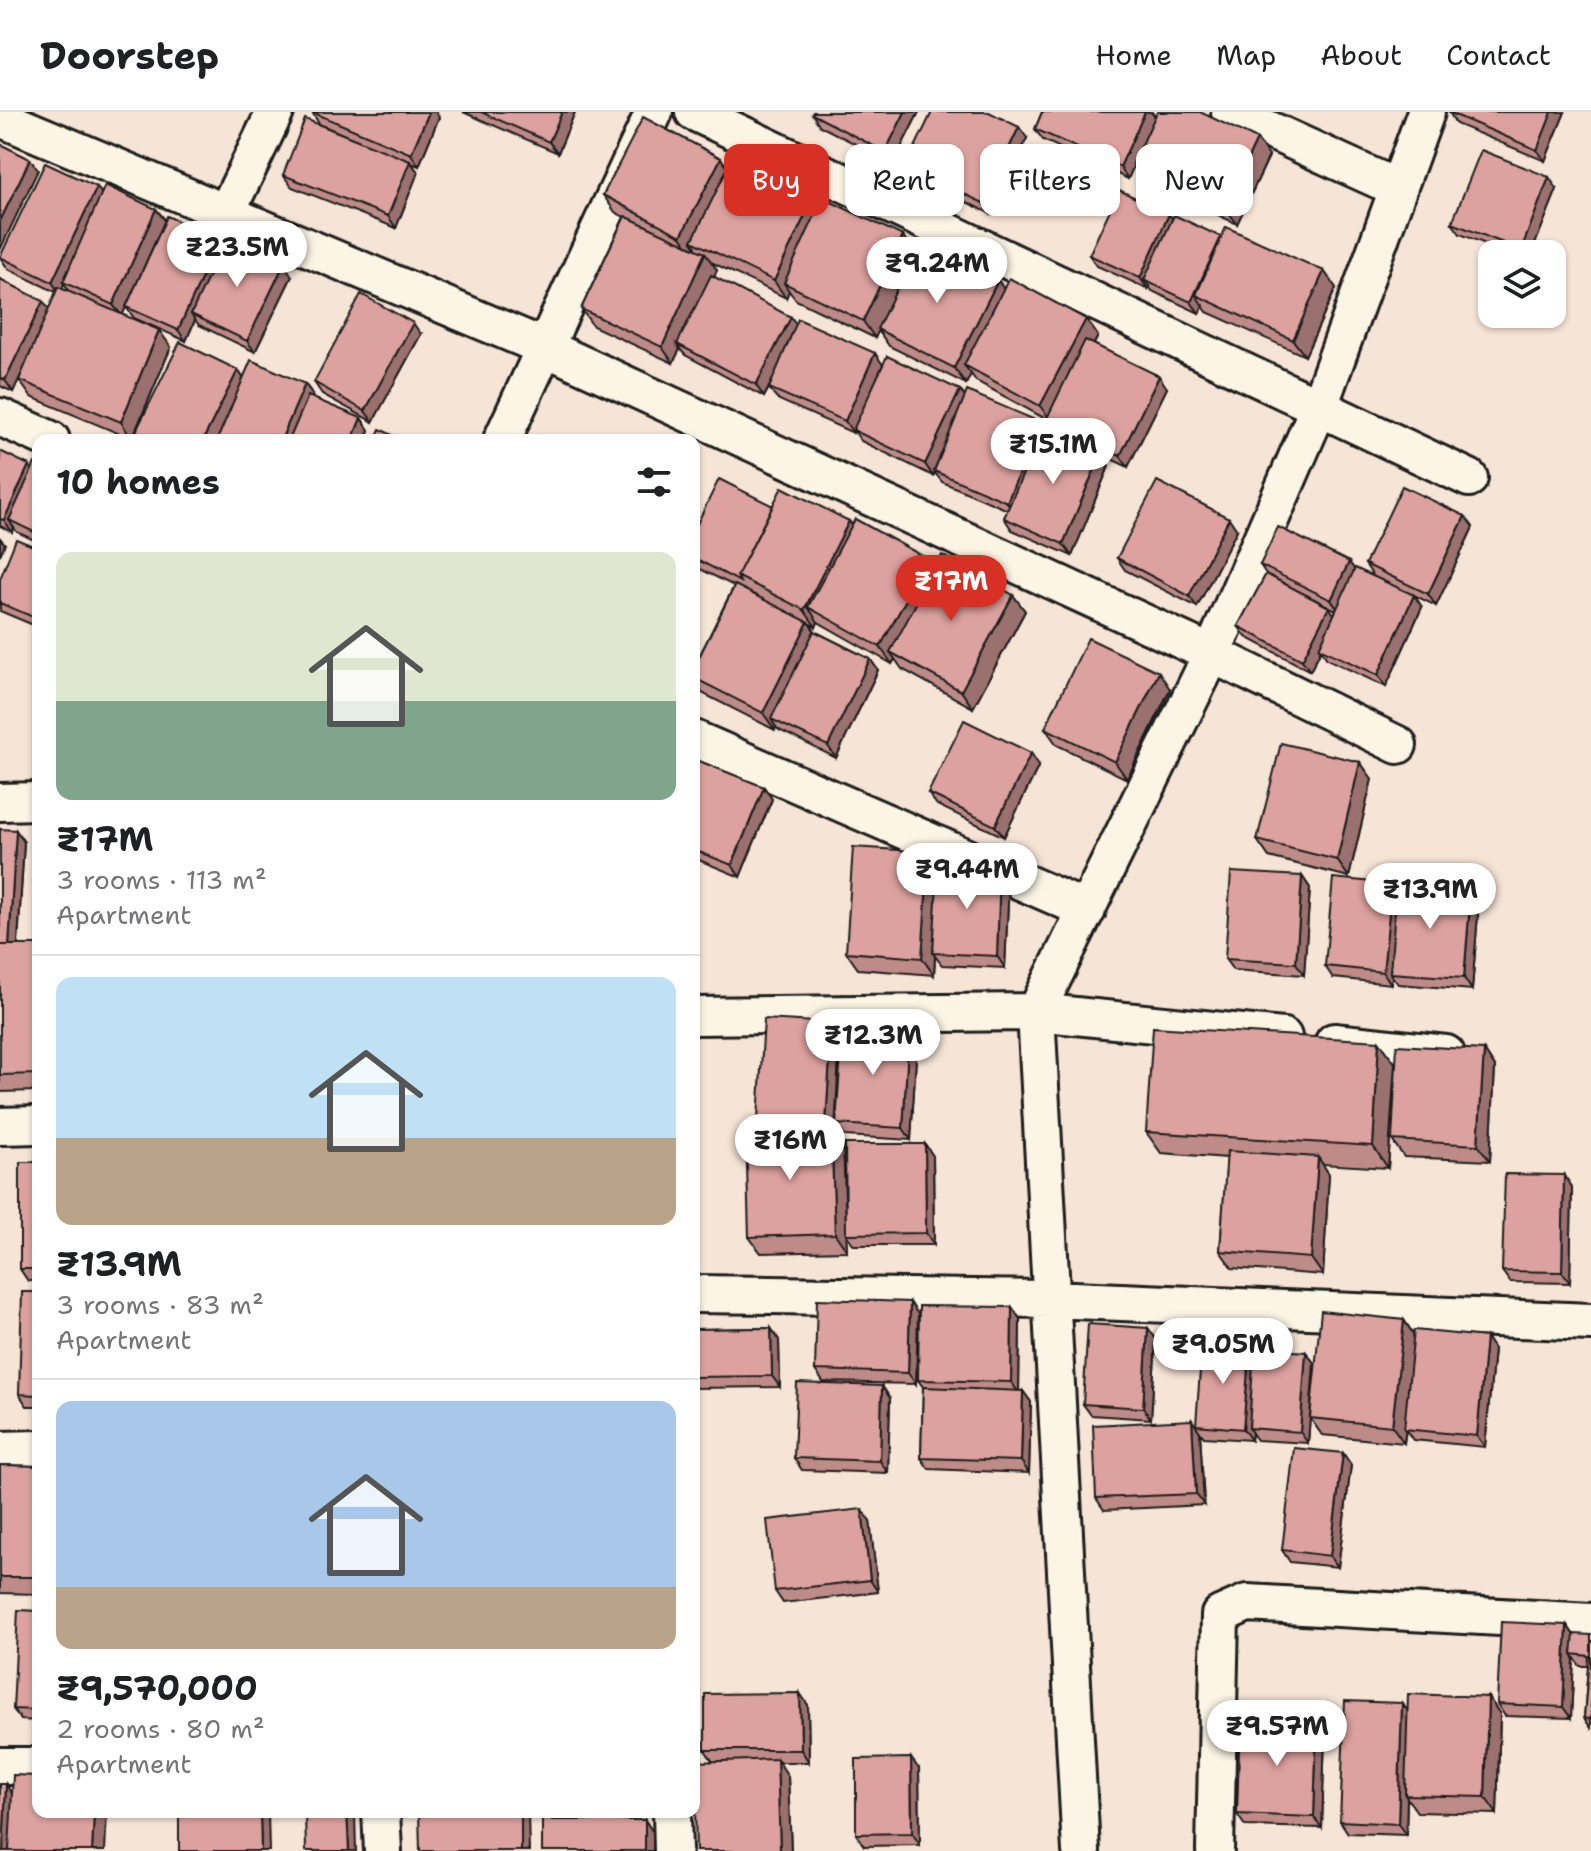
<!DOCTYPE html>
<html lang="en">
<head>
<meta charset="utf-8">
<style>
	:root { --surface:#fff; --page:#f2f2f2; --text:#202124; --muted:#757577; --line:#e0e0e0; --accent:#d93025 }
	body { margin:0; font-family:"Shantell Sans",sans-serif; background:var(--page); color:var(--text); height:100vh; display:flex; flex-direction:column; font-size:30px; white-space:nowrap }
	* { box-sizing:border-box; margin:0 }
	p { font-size:26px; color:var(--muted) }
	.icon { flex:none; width:44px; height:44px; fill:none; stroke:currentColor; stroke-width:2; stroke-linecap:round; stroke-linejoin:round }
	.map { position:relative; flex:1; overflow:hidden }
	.sheet { position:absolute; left:32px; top:322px; width:668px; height:1384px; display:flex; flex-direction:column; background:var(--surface); border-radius:16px; box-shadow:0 2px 6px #0004 }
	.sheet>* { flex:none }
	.banner { position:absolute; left:724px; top:32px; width:746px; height:72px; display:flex; gap:16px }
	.buttons { position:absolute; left:1478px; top:128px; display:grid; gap:16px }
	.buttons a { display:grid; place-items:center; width:88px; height:88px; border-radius:16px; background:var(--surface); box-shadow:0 2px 6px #0004; font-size:40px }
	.price { position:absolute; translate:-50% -68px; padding:0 18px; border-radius:28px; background:#fff; color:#222; font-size:26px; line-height:52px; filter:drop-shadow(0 2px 4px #0008) }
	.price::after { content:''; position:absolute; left:50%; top:48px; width:24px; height:18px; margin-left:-12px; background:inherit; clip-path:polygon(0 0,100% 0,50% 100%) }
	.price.on { background:var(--accent); color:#fff }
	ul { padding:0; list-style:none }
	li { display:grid; align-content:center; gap:16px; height:424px; padding:0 24px }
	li+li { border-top:2px solid var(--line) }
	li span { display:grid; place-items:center; height:248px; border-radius:16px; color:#555 }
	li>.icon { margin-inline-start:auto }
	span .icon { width:144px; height:144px; fill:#fffc; stroke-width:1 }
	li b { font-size:34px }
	h2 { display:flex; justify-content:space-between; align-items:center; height:96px; padding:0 24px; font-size:34px }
	.tag { padding:0 28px; border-radius:16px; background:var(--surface); box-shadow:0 2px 6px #0004; font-size:28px; line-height:72px }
	.tag.on { background:var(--accent); color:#fff }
	header { display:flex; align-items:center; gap:48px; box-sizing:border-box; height:112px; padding:0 40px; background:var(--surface); border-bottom:2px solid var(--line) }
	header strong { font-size:38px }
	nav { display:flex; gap:44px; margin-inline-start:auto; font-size:28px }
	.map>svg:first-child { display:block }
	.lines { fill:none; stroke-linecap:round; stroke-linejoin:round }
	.street-casing { stroke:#1c1c1c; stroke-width:42 }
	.street { stroke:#fcf5e5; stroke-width:36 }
	.wall { fill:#be8b89; stroke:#1c1c1c; stroke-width:2; fill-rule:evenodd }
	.shaded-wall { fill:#9b716f; stroke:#1c1c1c; stroke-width:2 }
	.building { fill:#dda29f; stroke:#1c1c1c; stroke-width:2 }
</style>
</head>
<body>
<header>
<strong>Doorstep</strong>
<nav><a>Home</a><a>Map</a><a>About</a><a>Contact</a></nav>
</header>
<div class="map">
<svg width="1591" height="1739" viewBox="0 0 1591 1739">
	<rect width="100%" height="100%" fill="#f6e4d7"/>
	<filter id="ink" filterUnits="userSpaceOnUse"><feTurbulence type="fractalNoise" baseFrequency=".0125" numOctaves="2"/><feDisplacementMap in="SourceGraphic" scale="16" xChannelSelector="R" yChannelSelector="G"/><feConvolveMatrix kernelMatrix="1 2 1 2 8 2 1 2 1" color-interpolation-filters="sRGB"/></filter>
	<g filter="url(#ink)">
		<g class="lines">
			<defs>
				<path id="street" d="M694 0 1469 366
					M1230 0 1397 76
					M0 6 544 235 1212 542 1398 633
					M226 101 275 0
					M0 305 51 328
					M502 328 654 0
					M694 627 1087 798
					M0 690 38 689
					M694 904 1036 900 1283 925
					M1334 930 1446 942
					M0 1014 38 1013
					M694 1182 1050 1187 1591 1210
					M0 1338 38 1337
					M0 1654H38
					M381 1700 383 1739
					M672 1700 673 1739
					M1081 1739 1036 900 1212 542 1318 297 1426 0
					M1215 1739 1220 1503 1247 1491 1591 1510"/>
			</defs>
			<use href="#street" class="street-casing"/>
			<use href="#street" class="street"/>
		</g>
		<path class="wall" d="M312 0H436L439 5 419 54 411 51 418 60 396 116 292 75 283 63 357 28 319 12Z
			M463 0H575L558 41Z
			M919 0 893 51 820 14 812 2Z
			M1042 0H1152L1155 5 1269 44 1237 112 1145 69 1134 53 1128 67 1043 28 1035 17Z
			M1449 0H1565L1545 49 1456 12Z
			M1027 26 991 102 914 65 906 54Z
			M728 56 811 91 817 99 915 141 1004 177 1086 207 1098 224 1094 232 1167 276 1128 355 1101 342 1109 354 1072 444 1012 418 1004 406 1008 398 942 370 935 361 933 364 861 329 854 319 853 321 777 287 769 276 764 285 685 243 680 237 673 251 593 214 581 197 624 105 615 100 603 83ZM711 150 786 186 789 179 796 188 875 226 878 218 889 234 966 272 971 262 976 269 1046 307 1054 319 1101 342 965 285 960 278 883 253 796 212 714 165 717 158Z
			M97 75 101 82 156 97 165 108 122 203 171 235 132 327 31 285 19 268 22 260 13 280 0 274V167L49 197 56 180 8 157 0 145ZM64 172 70 181 62 177Z
			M1557 77 1531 142H1511L1460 122 1452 111Z
			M1172 106 1221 125 1324 159 1336 176 1305 244 1207 200 1203 194 1199 201 1152 179 1149 174 1148 177 1097 154 1089 143Z
			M223 133 292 164 255 240 199 213 195 208 186 229 134 206 126 195Z
			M421 222 373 310 322 282 314 270Z
			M238 258 243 266 305 272 313 283 312 286 361 306 369 318 365 328H143L136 319Z
			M0 339 32 357 38 352V430L17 420 14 416 12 420 0 414Z
			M773 394 849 409 852 413 935 456 1013 483 1025 499 973 596 902 557 895 547 892 552 818 510 816 515 810 512 816 520 870 547 878 558 836 646 779 618 776 615 775 618 702 581 694 570V555L734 474 694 454V418Z
			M1465 404 1473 415 1436 494 1414 483 1422 495 1386 575 1327 547 1321 538 1310 559 1246 525 1238 514 1266 462 1260 453 1349 450 1354 457 1373 464 1365 452ZM1304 482 1336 498 1334 502Z
			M1237 418 1197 495 1125 458 1117 446Z
			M38 436V515L0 499V467Z
			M1170 577 1127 667 1057 633 1045 616Z
			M694 647 764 675 772 687 740 765 694 746Z
			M1360 650 1372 667 1349 765 1269 745 1257 728Z
			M1039 653 1004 725 937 693 928 681Z
			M0 717 24 730 18 833H38V979L0 980Z
			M939 754 1009 769 1005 856 942 853 935 844 934 863 858 857 846 840Z
			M1302 764 1310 776 1304 863 1233 858 1225 847Z
			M1397 779 1479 789 1472 878 1398 872 1392 864 1391 872 1333 866 1325 854Z
			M909 918 917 929 911 1028 845 1024 836 1012Z
			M840 923 835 1020 843 1032 846 1110 925 1032 933 1044 934 1133H854L846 1122 847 1139 761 1141 749 1125 764 1017 758 1008Z
			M1379 929 1395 951 1388 1056 1322 1052 1329 1062 1323 1163 1232 1156 1220 1139 1227 1046 1161 1041 1146 1020Z
			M1484 938 1495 955 1490 1049 1404 1045 1392 1028Z
			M38 1050V1169H28L20 1157Z
			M1564 1063 1572 1075 1570 1171 1510 1170 1502 1159Z
			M38 1180V1294H27L19 1282Z
			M1012 1195 1020 1207 1019 1279H1023L1031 1290 1029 1361 929 1357 921 1346 923 1275 918 1268Z
			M918 1202 916 1272 823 1270 815 1258Z
			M1404 1208 1414 1223 1494 1237 1485 1335 1413 1328 1406 1318 1404 1331 1322 1323 1310 1306Z
			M771 1216 779 1228 780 1275 694 1276V1217Z
			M1148 1216 1156 1227 1151 1307 1091 1303 1083 1292Z
			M1254 1240H1306L1314 1251 1308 1331 1257 1328 1252 1321 1251 1328 1204 1325 1200 1320 1204 1393 1104 1398 1096 1386 1196 1313Z
			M882 1274 890 1286 888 1361 802 1358 794 1346Z
			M1343 1341 1351 1353 1338 1455 1290 1450 1282 1438Z
			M0 1353 38 1354V1482L0 1481Z
			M870 1409 878 1480 783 1491 775 1479Z
			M38 1499V1609L21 1608 13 1597Z
			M1567 1513 1574 1523H1591V1616L1584 1606 1588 1554H1580L1574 1545 1571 1606 1505 1604 1497 1592Z
			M1488 1585 1500 1602 1497 1702 1417 1700 1407 1686 1406 1723 1348 1721 1340 1709 1407 1599Z
			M808 1593 809 1650H778L788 1664 791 1739H696L713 1650 705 1638Z
			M1317 1609 1325 1620 1322 1716 1245 1714 1237 1702Z
			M919 1657 920 1733 864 1734 856 1722Z
			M534 1700H590V1705H537Z
			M591 1700H645V1705L595 1706Z"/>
		<path class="shaded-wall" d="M429 0H436L439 5 419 54 411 42Z
			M562 0H575L558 41 549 30Z
			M905 0H919L893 51 885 40Z
			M1145 0H1151L1155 5 1128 67 1120 55Z
			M1552 0H1565L1545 49 1537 38Z
			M1019 15 1027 26 991 102 983 91Z
			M1257 27 1269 44 1237 112 1225 95Z
			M721 46 733 63 692 129 696 135 693 141 681 124Z
			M30 47 38 58 0 138V109Z
			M410 49 418 60 396 116 388 104Z
			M1549 65 1557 77 1531 142H1524L1521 138Z
			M97 75 105 87 63 170 64 172 60 182 52 170Z
			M811 91 823 107 784 171 789 179 786 186 774 169Z
			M156 97 165 108 122 204 113 193Z
			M1169 102 1177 113 1144 168 1149 174 1148 177 1140 166Z
			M903 124 915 141 875 226 863 209Z
			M1221 125 1196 183 1203 194 1199 201 1191 190Z
			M219 128 227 139 191 202 195 208 186 229 178 218Z
			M705 141 717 158 681 234 677 232 680 237 673 251 662 235Z
			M284 152 292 164 255 240 247 229Z
			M1324 159 1336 176 1305 244 1293 228Z
			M998 168 1009 185 964 253 971 262 966 272 954 256Z
			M43 189 51 200 13 280 5 268Z
			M791 205 799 216 764 285 756 273Z
			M1086 207 1098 224 1052 310 1040 294Z
			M413 211 421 222 373 310 365 299Z
			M159 218 171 235 132 327 121 310Z
			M875 241 883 253 853 321 845 309Z
			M238 258 246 270 217 328H203Z
			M1159 264 1167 276 1128 355 1120 344Z
			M305 272 313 283 294 328H281Z
			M960 278 968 289 933 364 925 352Z
			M361 306 369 318 365 328H352Z
			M1040 310 1048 322 1015 401 1007 390Z
			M1101 342 1109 354 1072 444 1063 432Z
			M29 353 37 364 9 408 14 416 12 420 4 408Z
			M1465 404 1473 415 1436 494 1428 482Z
			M1229 406 1237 418 1197 495 1189 484Z
			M849 409 861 426 808 495 818 510 816 515 804 498Z
			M0 426 5 432 0 443Z
			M928 447 940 463 890 540 895 547 892 552 880 535Z
			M1349 450 1357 461 1339 499 1331 488Z
			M1013 483 1025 499 973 596 961 579Z
			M1414 483 1422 495 1386 575 1378 563Z
			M1329 495 1337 507 1319 536 1321 538 1310 559 1302 548Z
			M808 510 820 526 771 607 776 615 775 618 763 601Z
			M870 547 878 558 836 646 828 634Z
			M1159 560 1170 577 1127 667 1115 650Z
			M1031 641 1039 653 1004 725 995 714Z
			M1360 650 1372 667 1349 765 1337 748Z
			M764 675 772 687 740 765 732 753Z
			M16 718 24 730 17 845 9 834Z
			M929 740 941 757 933 841 935 844 934 863 922 846Z
			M1000 757 1009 769 1005 856 997 844Z
			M1302 764 1310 776 1304 863 1296 851Z
			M1392 772 1400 783 1390 861 1392 864 1391 872 1383 860Z
			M1471 778 1479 789 1472 878 1464 866Z
			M832 911 840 923 835 1020 843 1032 847 1139 835 1122 831 1018 826 1011Z
			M909 918 917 929 911 1028 903 1016Z
			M1379 929 1395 951 1388 1056 1373 1034Z
			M1484 938 1495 955 1490 1049 1478 1033Z
			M925 1032 933 1044 934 1133 926 1121Z
			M1318 1045 1329 1062 1323 1163 1311 1146Z
			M1564 1063 1572 1075 1570 1171 1562 1160Z
			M910 1190 918 1202 916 1272 908 1261Z
			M1012 1195 1020 1207 1019 1281 1011 1270Z
			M1404 1208 1415 1225 1404 1331 1392 1314Z
			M771 1216 779 1228 780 1275 772 1264Z
			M1148 1216 1156 1227 1151 1307 1143 1296Z
			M1486 1225 1494 1237 1485 1335 1477 1324Z
			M1250 1234 1258 1246 1249 1316 1252 1321 1251 1328 1243 1317Z
			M1306 1240 1314 1251 1308 1331 1300 1320Z
			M882 1274 890 1286 888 1361 880 1349Z
			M1023 1279 1031 1290 1029 1361 1021 1349Z
			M1192 1308 1200 1320 1204 1393 1196 1382Z
			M1343 1341 1351 1353 1338 1455 1330 1444Z
			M862 1397 870 1409 878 1480 870 1468Z
			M1567 1513 1575 1525 1572 1542 1574 1545 1571 1606 1563 1595Z
			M800 1581 808 1593 809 1650 801 1638Z
			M1488 1585 1500 1602 1497 1702 1485 1685Z
			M1402 1591 1410 1602 1405 1683 1407 1686 1406 1723 1398 1712Z
			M1317 1609 1325 1620 1322 1716 1314 1705Z
			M911 1646 919 1657 920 1733 912 1721Z
			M777 1647 788 1664 791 1739H780Z
			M6 1672 17 1689 16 1739H3Z
			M94 1700H107L105 1739H92Z
			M260 1700H268L269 1739H261Z
			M347 1700H355L356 1739H349Z
			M521 1700H528L529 1739H521Z
			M645 1708 653 1720V1739H645Z"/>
		<path class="building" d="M312 0H429L411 42Z
			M481 0H562L549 30Z
			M813 0H905L885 40 812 2Z
			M932 0H989L1019 15 983 91 906 54Z
			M1042 0H1145L1120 55 1035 17Z
			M1157 0H1200L1257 27 1225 95 1133 52Z
			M1448 0H1552L1537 38Z
			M643 5 721 46 681 124 603 83Z
			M305 7 410 49 388 104 283 63Z
			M0 32 30 47 0 109Z
			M1481 38 1549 65 1521 138 1452 111Z
			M45 51 97 75 52 170 0 145Z
			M730 51 811 91 774 169 692 129Z
			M105 73 156 97 113 193 63 170Z
			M1119 78 1169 102 1140 166 1089 143Z
			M823 86 903 124 863 209 784 171Z
			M1174 103 1221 125 1191 190 1144 168Z
			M167 104 219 128 178 218 126 195Z
			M625 104 705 141 662 235 581 197Z
			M1226 115 1324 159 1293 228 1196 183Z
			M227 125 284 152 247 229 191 202Z
			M920 130 998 168 954 256 877 217Z
			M711 163 791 205 756 273 677 232Z
			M1009 166 1086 207 1040 294 964 253Z
			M0 167 43 189 5 268 0 266Z
			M58 175 159 218 121 310 19 268Z
			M361 182 413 211 365 299 314 270Z
			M798 207 875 241 845 309 769 276Z
			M1085 228 1159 264 1120 344 1046 308Z
			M180 230 238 258 203 328H155L136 319Z
			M887 244 960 278 925 352 853 318Z
			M251 248 305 272 281 328H217Z
			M967 279 1040 310 1007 390 934 359Z
			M308 284 361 306 352 328H289Z
			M380 317 402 328H375Z
			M1042 317 1101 342 1063 432 1004 406Z
			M0 339 29 353 4 408 0 407Z
			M35 351 38 352V422L9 408Z
			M719 367 773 394 737 464 740 470 694 446V418Z
			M1157 369 1229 406 1189 484 1117 446Z
			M1402 374 1465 404 1428 482 1365 452Z
			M782 375 849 409 804 498 737 464Z
			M855 407 928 447 880 535 808 495Z
			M1278 415 1349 450 1331 488 1260 453Z
			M16 427 38 436V507L0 491V467Z
			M942 443 1013 483 961 579 890 540Z
			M1355 456 1414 483 1378 563 1319 536Z
			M1266 462 1329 495 1302 548 1238 514Z
			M735 473 808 510 763 601 694 566V555Z
			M814 519 870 547 828 634 771 607Z
			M1088 526 1159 560 1115 650 1045 616Z
			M964 608 1031 641 995 714 928 681Z
			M1281 631 1360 650 1337 748 1257 728Z
			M694 647 764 675 732 753 694 738Z
			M0 717 16 718 9 833H0Z
			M853 735 929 740 922 846 846 840Z
			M938 754 1000 757 997 844 933 841Z
			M1231 760 1302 764 1296 851 1225 847Z
			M1333 766 1392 772 1383 860 1325 854Z
			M1397 772 1471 778 1464 866 1390 861Z
			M0 833H38V962L0 963Z
			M764 907 832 911 826 1011 758 1008Z
			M843 913 909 918 903 1016 836 1012Z
			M1153 915 1379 929 1373 1034 1146 1020Z
			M1397 933 1484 938 1478 1033 1392 1028Z
			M831 1015 835 1122 749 1125 746 1018Z
			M845 1032H925L926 1121 846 1122Z
			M1227 1039 1318 1045 1311 1146 1220 1139Z
			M20 1050H38V1157H20Z
			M1505 1062 1564 1063 1562 1160 1502 1159Z
			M22 1180H38V1283L19 1282Z
			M817 1187 910 1190 908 1261 815 1258Z
			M919 1194 1012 1195 1011 1270 918 1268Z
			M1321 1199 1404 1208 1392 1314 1310 1306Z
			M1088 1212 1148 1216 1143 1296 1083 1292Z
			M771 1216 772 1264 694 1265V1217Z
			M1414 1218 1486 1225 1477 1324 1404 1317Z
			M1202 1231 1250 1234 1243 1317 1196 1313Z
			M1254 1236 1306 1240 1300 1320 1249 1316Z
			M797 1271 882 1274 880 1349 794 1346Z
			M923 1275 1023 1279 1021 1349 921 1346Z
			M1192 1308 1196 1382 1096 1386 1093 1313Z
			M1294 1336 1343 1341 1330 1444 1282 1438Z
			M0 1353 38 1354V1465H0Z
			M862 1397 870 1468 775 1479 767 1408Z
			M18 1498 38 1499V1598L13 1597Z
			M1501 1510 1567 1513 1563 1595 1497 1592Z
			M1574 1522 1591 1523V1607L1584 1606 1589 1544 1572 1542Z
			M800 1581 801 1638H705V1582Z
			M1408 1582 1488 1585 1485 1685 1405 1683Z
			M1345 1589 1402 1591 1398 1712 1340 1709Z
			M1240 1607 1317 1609 1314 1705 1237 1702Z
			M911 1646 912 1721 856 1722V1647Z
			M777 1647 780 1739H696L694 1650Z
			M13 1663 38 1664V1700H94L92 1739H9Z
			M0 1672H6L3 1739H0Z
			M179 1700H260L261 1739H179Z
			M305 1700H347L349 1739H306Z
			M419 1700H521V1739H420Z
			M542 1708H645V1739H542Z"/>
	</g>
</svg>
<div class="buttons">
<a><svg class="icon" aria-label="layers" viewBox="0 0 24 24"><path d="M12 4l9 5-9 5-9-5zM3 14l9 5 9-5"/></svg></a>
</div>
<b class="price" style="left:237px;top:177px">₹23.5M</b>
<b class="price" style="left:937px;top:193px">₹9.24M</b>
<b class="price" style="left:1053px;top:374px">₹15.1M</b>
<b class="price on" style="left:951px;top:511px">₹17M</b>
<b class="price" style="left:967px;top:799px">₹9.44M</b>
<b class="price" style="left:1430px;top:819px">₹13.9M</b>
<b class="price" style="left:873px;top:965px">₹12.3M</b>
<b class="price" style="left:790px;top:1070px">₹16M</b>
<b class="price" style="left:1223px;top:1274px">₹9.05M</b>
<b class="price" style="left:1277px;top:1656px">₹9.57M</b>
<div class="banner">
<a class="tag on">Buy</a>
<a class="tag">Rent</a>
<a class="tag">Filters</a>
<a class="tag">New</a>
</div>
<section class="sheet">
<h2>10 homes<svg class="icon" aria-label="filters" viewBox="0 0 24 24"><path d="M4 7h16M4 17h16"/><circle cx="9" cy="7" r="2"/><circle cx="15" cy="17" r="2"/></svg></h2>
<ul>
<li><span style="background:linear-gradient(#dfe7d0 60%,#7fa58c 0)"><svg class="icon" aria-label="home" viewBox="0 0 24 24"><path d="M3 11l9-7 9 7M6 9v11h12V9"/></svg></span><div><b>₹17M</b><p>3 rooms · 113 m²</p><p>Apartment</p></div></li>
<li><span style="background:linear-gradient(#bfe0f5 65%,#b9a48a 0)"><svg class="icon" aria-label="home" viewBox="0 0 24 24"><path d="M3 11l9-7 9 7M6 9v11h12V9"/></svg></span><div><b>₹13.9M</b><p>3 rooms · 83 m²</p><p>Apartment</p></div></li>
<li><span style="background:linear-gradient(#a9c7e8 75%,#b9a48a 0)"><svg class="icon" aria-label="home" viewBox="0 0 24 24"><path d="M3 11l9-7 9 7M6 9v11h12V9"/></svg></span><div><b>₹9,570,000</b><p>2 rooms · 80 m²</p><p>Apartment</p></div></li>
</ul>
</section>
</div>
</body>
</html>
